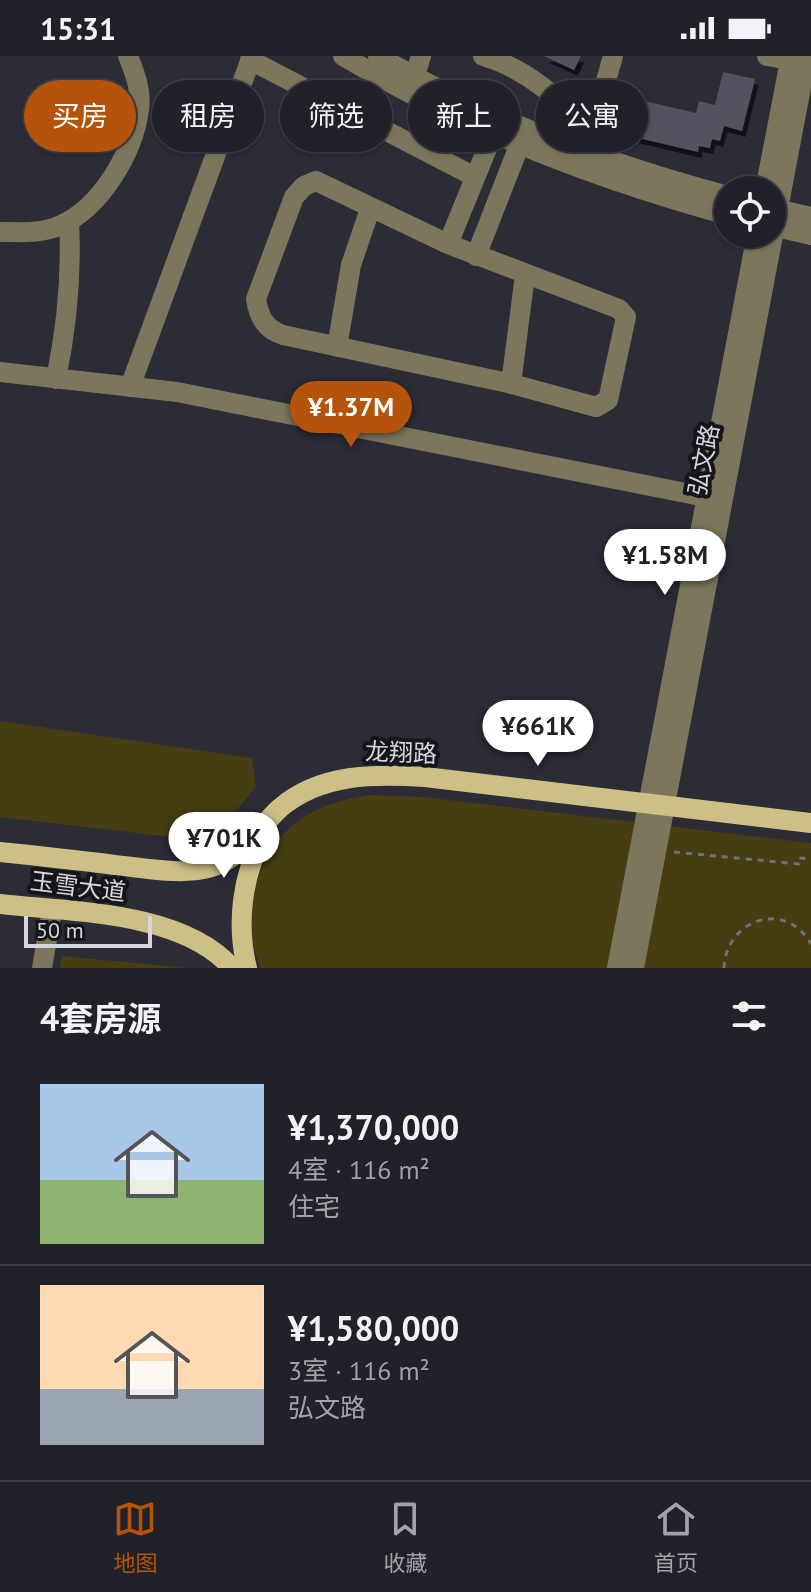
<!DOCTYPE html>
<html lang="zh">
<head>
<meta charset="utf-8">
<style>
	:root { --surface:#212129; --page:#292931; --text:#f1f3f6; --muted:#a2a3a8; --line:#3e3e46; --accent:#b45309 }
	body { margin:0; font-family:"PT Sans","Noto Sans SC",sans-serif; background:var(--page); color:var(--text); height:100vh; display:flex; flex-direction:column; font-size:30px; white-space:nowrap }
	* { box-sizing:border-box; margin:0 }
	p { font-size:26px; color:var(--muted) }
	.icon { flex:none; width:44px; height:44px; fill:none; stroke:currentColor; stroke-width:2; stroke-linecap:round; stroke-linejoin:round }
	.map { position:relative; height:912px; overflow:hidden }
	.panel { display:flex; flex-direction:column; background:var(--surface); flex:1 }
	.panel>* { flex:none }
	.hud { position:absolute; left:24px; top:24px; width:764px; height:72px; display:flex; gap:16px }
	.tools { position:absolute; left:714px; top:120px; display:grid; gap:16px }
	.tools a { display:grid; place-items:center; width:72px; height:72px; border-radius:50%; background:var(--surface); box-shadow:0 2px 6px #0004,0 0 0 2px var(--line); font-size:40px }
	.scale { position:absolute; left:24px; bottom:20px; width:128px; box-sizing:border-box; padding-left:8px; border:4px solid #d6d6de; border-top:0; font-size:22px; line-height:28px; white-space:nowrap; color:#d6d6de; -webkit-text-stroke:6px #15151a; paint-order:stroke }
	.price { position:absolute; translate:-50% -68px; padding:0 18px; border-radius:28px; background:#fff; color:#222; font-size:26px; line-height:52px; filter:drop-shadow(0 2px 4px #0008) }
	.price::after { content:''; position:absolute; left:50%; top:48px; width:24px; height:18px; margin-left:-12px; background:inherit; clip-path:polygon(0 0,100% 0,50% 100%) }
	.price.on { background:var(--accent); color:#fff }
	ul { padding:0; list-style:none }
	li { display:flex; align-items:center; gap:24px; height:200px; padding:0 40px }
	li+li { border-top:2px solid var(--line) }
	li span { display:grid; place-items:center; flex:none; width:224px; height:160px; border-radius:0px; color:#555 }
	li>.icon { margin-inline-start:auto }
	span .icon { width:96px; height:96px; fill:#fffc; stroke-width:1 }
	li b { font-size:34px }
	h2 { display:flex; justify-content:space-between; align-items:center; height:96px; padding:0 40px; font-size:34px }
	.pill { padding:0 28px; border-radius:36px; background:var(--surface); box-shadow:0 2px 6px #0004,0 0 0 2px var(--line); font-size:28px; line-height:72px }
	.pill.on { background:var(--accent); color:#fff }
	.status { display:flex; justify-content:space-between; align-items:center; height:56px; padding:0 40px; background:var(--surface); direction:ltr }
	.status svg { height:22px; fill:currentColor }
	.menu { display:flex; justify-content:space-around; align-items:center; height:112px; border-top:2px solid var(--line); background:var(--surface); font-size:22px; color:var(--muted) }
	.menu a { display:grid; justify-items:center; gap:4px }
	.menu .on { color:var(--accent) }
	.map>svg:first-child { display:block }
	.green { fill:#463d12 }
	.building { fill:#52525f; filter:url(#shadow) }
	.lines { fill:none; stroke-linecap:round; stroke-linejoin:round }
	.path { stroke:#71717a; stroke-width:3; stroke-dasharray:6 6; stroke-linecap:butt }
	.minor { stroke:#7c775c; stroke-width:20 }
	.major { stroke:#ccc087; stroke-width:20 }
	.labels { text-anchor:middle; stroke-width:8; stroke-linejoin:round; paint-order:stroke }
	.street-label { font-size:24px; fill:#d6d6de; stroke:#15151a }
</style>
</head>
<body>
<div class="status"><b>15:31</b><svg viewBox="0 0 49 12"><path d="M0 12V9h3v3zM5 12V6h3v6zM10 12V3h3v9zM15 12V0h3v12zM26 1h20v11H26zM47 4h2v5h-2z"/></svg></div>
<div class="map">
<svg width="811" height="912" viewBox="0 0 811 912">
	<defs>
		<filter id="shadow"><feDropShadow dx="3.5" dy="6" stdDeviation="0" flood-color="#0009"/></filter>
	</defs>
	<rect width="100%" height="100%" fill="#2c2c37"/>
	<path class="green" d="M0 665 252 702 256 731 222 772 197 784 0 761Z
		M370 739 423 741 811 787V912H261C251 889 249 870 253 846 263 780 304 748 370 739Z
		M62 900 188 912H60Z"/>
	<path class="building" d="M544 0H581L574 14Z
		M723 16 755 23 742 75 724 70 720 85 712 83 710 92 699 90 698 96 609 75 620 32 641 37 640 44 696 57 699 45 715 49Z"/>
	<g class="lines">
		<path class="path" d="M674 796 799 808V802L811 803
			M724 912C726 863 786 843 811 888"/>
		<path class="minor" d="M343 0C464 72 592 122 728 159
			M378 0C487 64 606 107 728 140
			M483 0C528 13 559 43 591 76
			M767 0 790 4
			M250 4 475 121
			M415 20 421 0
			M589 85 613 0
			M316 125 448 188 619 253 626 261 608 344 596 351 508 327 283 279C265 273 259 261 256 243L294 141 304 130Z
			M765 134 791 0
			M772 152 811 161
			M772 170 811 179
			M0 176C21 176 42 178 61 169 101 151 133 97 139 54 142 36 135 17 128 0
			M448 188 493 78
			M476 200 519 90
			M337 291 351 209 370 153
			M0 316 177 336 706 441
			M56 323C67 270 72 219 69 165
			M511 328 525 219
			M130 331 252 0
			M42 912 52 854
			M617 912 757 178
			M634 912 807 0"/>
		<path class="major" d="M0 796C38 800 77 804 115 809 145 812 182 820 212 811 242 802 258 772 280 752 321 717 375 718 425 721L811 767
			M0 848C72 856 182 855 232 912
			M247 912C236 868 242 819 264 779"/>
	</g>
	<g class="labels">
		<g class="street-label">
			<text transform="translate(704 404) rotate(-79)" y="8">弘文路</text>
			<text transform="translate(401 697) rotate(2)" y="8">龙翔路</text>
			<text transform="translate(78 831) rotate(7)" y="8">玉雪大道</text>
		</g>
	</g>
</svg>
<div class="tools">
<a><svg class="icon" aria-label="locate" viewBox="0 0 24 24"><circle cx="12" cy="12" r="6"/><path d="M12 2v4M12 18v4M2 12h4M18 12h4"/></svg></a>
</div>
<div class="scale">50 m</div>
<b class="price on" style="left:351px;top:393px">¥1.37M</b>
<b class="price" style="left:665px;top:541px">¥1.58M</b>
<b class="price" style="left:538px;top:712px">¥661K</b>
<b class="price" style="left:224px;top:824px">¥701K</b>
<div class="hud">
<a class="pill on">买房</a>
<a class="pill">租房</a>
<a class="pill">筛选</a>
<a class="pill">新上</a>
<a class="pill">公寓</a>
</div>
</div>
<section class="panel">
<h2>4套房源<svg class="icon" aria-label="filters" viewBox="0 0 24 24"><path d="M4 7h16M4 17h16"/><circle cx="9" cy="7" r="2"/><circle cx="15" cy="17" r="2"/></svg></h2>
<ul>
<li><span style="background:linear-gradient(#a9c7e8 60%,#8fb573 0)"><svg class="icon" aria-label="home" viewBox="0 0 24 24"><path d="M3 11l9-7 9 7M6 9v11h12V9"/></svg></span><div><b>¥1,370,000</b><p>4室 · 116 m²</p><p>住宅</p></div></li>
<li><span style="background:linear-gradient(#ffd9b3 65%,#9aa5b1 0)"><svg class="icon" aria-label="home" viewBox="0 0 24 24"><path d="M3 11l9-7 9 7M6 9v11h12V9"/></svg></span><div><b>¥1,580,000</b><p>3室 · 116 m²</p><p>弘文路</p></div></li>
</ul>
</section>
<nav class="menu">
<a class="on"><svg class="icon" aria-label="map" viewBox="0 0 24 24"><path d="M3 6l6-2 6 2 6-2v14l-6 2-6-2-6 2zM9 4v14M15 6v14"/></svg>地图</a>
<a><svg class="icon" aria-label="saved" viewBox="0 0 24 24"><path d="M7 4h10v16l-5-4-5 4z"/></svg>收藏</a>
<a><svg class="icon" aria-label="home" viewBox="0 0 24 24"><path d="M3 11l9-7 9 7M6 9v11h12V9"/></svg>首页</a>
</nav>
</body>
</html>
